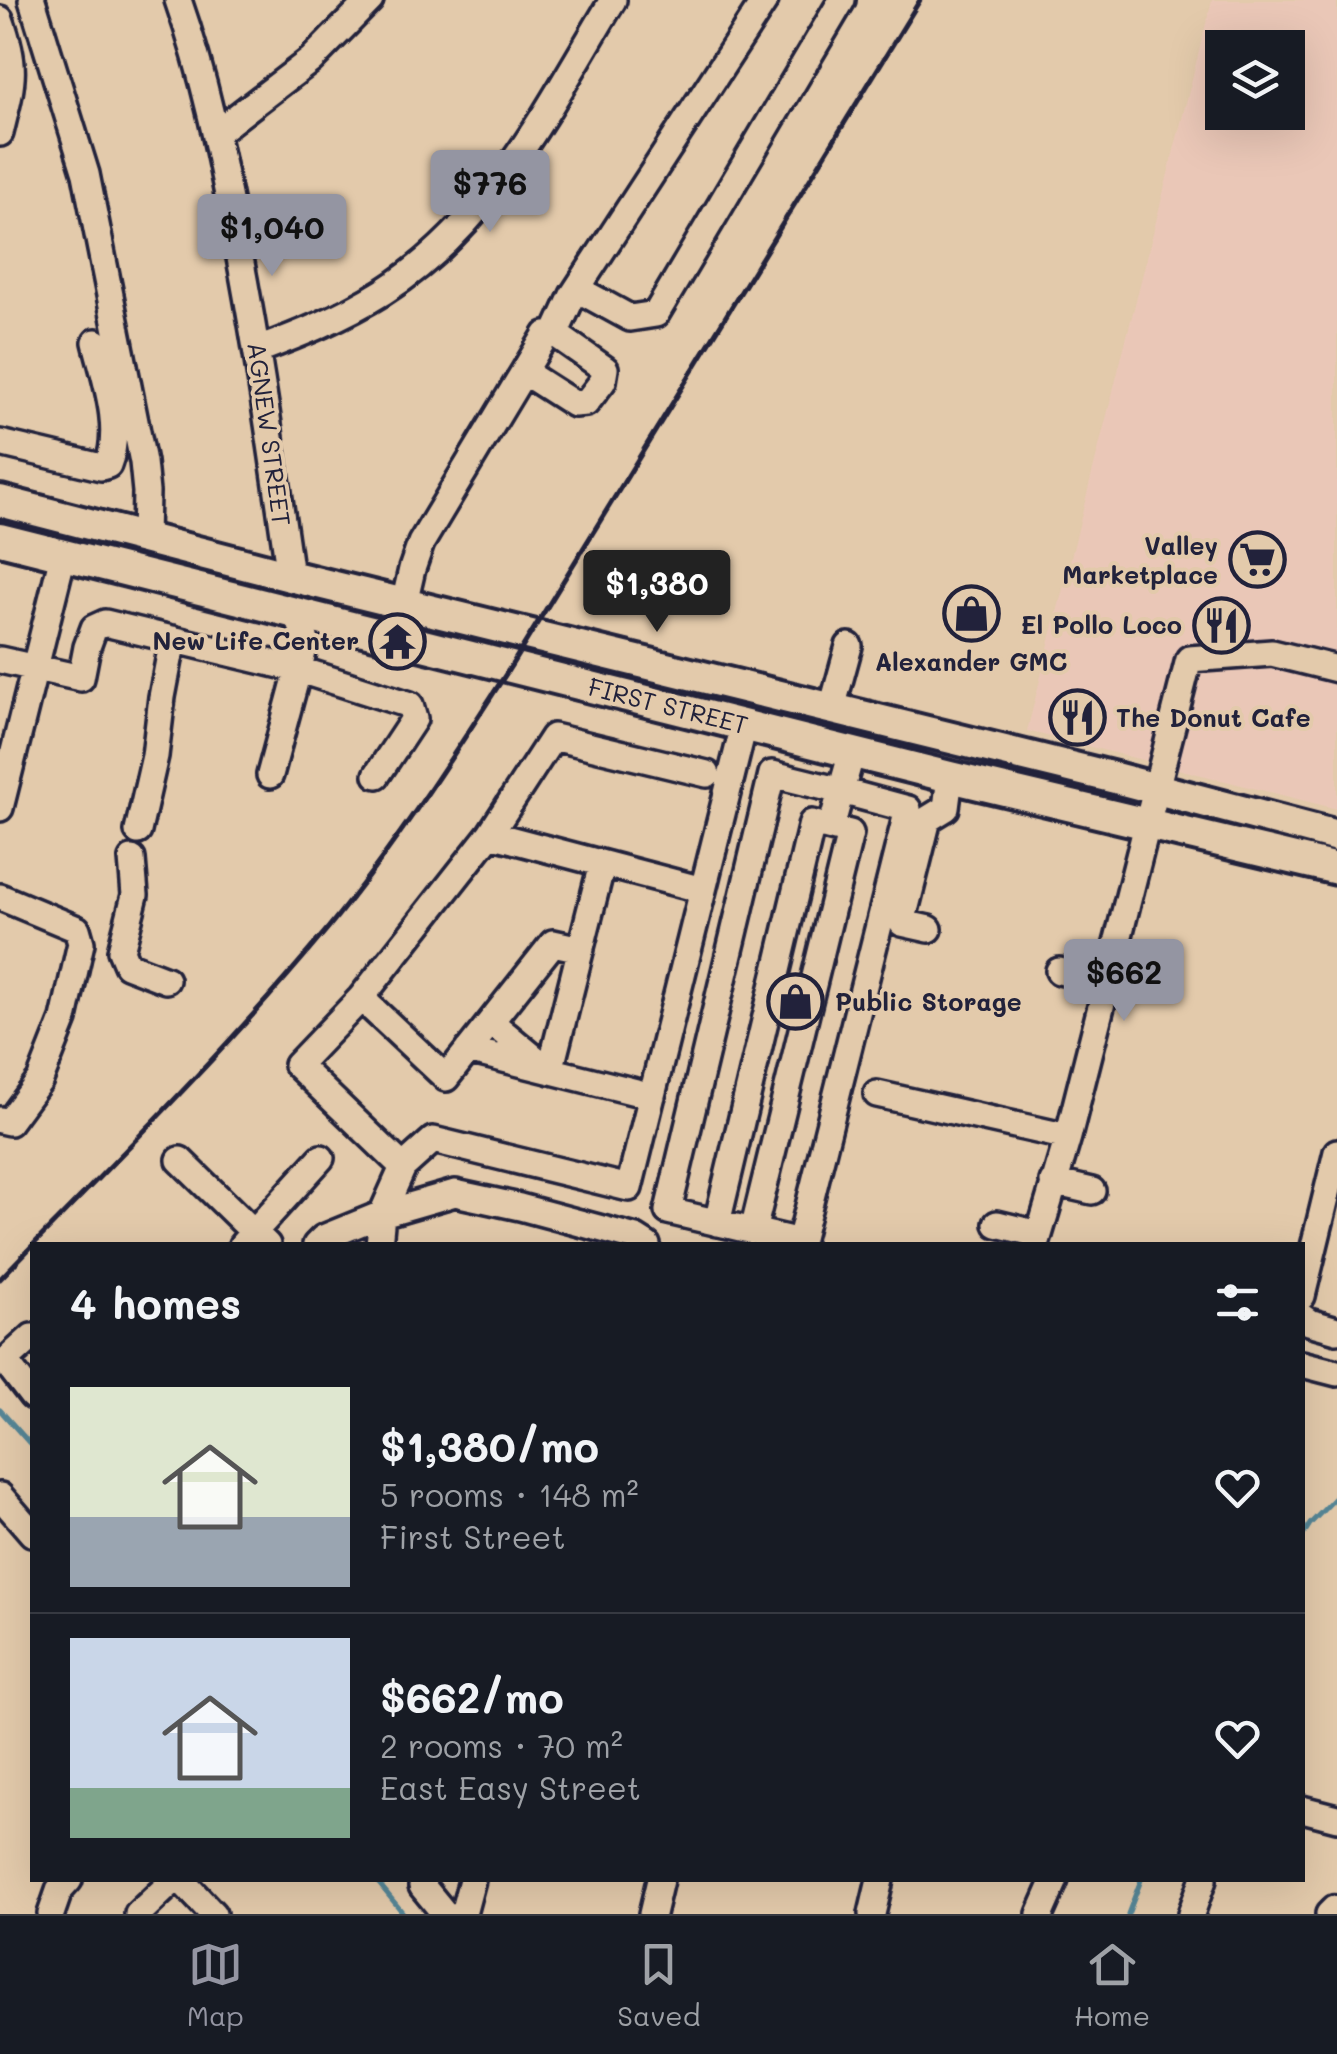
<!DOCTYPE html>
<html lang="en">
<head>
<meta charset="utf-8">
<style>
	:root { --surface:#171b24; --page:#20242c; --text:#f1f3f6; --muted:#9ea1a6; --line:#363941; --accent:#9495a2 }
	body { margin:0; font-family:Mali,sans-serif; background:var(--page); color:var(--text); height:100vh; display:flex; flex-direction:column; font-size:38px; white-space:nowrap }
	* { box-sizing:border-box; margin:0 }
	p { font-size:32px; color:var(--muted) }
	.icon { flex:none; width:55px; height:55px; fill:none; stroke:currentColor; stroke-width:2; stroke-linecap:round; stroke-linejoin:round }
	.map { position:relative; flex:1; overflow:hidden }
	.details { position:absolute; left:30px; top:1242px; width:1275px; height:640px; display:flex; flex-direction:column; background:var(--surface); border-radius:0px; box-shadow:0 10px 40px #0002 }
	.details>* { flex:none }
	.fabs { position:absolute; left:1205px; top:30px; display:grid; gap:20px }
	.fabs a { display:grid; place-items:center; width:100px; height:100px; border-radius:0px; background:var(--surface); box-shadow:0 10px 40px #0002; font-size:50px }
	.price { position:absolute; translate:-50% -85px; padding:0 22px; border-radius:10px; background:var(--accent); color:#111; font-size:32px; line-height:65px; filter:drop-shadow(0 2px 5px #0008) }
	.price::after { content:''; position:absolute; left:50%; top:60px; width:30px; height:22px; margin-left:-15px; background:inherit; clip-path:polygon(0 0,100% 0,50% 100%) }
	.price.on { background:#222; color:#fff }
	ul { padding:0; list-style:none }
	li { display:flex; align-items:center; gap:30px; height:250px; padding:0 40px }
	li+li { border-top:2px solid var(--line) }
	li span { display:grid; place-items:center; flex:none; width:280px; height:200px; border-radius:0px; color:#555 }
	li>.icon { margin-inline-start:auto }
	span .icon { width:120px; height:120px; fill:#fffc; stroke-width:1 }
	li b { font-size:42px }
	h2 { display:flex; justify-content:space-between; align-items:center; height:120px; padding:0 40px; font-size:42px }
	.tabs { display:flex; justify-content:space-around; align-items:center; height:140px; border-top:2px solid var(--line); background:var(--surface); font-size:28px; color:var(--muted) }
	.tabs a { display:grid; justify-items:center; gap:5px }
	.tabs .on { color:var(--accent) }
	.map>svg:first-child { display:block }
	.built { fill:#eac7b7; fill-rule:evenodd }
	.lines { fill:none; stroke-linecap:round; stroke-linejoin:round }
	.stream { stroke:#568696; stroke-width:5 }
	.minor-casing { stroke:#22223b; stroke-width:32 }
	.major-casing { stroke:#22223b; stroke-width:38 }
	.minor { stroke:#e3caab; stroke-width:25 }
	.major { stroke:#e3caab; stroke-width:30 }
	.rail { stroke:#22223b; stroke-width:5 }
	.labels { text-anchor:middle; stroke-width:8; stroke-linejoin:round; paint-order:stroke }
	.street-label { font-size:25px; fill:#22223b; stroke:#e3caab }
	.poi-label { font-size:25px; font-weight:bold; fill:#22223b; stroke:#e3caab; text-anchor:end }
</style>
</head>
<body>
<div class="map">
<svg width="1337" height="1914" viewBox="0 0 1337 1914">
	<rect width="100%" height="100%" fill="#e3caab"/>
	<filter id="ink" filterUnits="userSpaceOnUse"><feTurbulence type="fractalNoise" baseFrequency=".01" numOctaves="2"/><feDisplacementMap in="SourceGraphic" scale="20" xChannelSelector="R" yChannelSelector="G"/><feConvolveMatrix kernelMatrix="1 2 1 2 8 2 1 2 1" color-interpolation-filters="sRGB"/></filter>
	<g filter="url(#ink)">
		<path class="built" d="M1212 0H1337V809L1027 731ZM1222 48H1288V112H1222Z"/>
		<g class="lines">
			<path class="stream" d="M0 1410 32 1446
				M1302 1537 1310 1524 1337 1496
				M376 1880 404 1914
				M1128 1914 1141 1880"/>
			<defs>
				<path id="minor" d="M32 0 86 174 143 462 146 492 145 539
					M178 0C205 77 221 156 236 237 258 349 274 463 290 576
					M0 19C18 69 12 83 0 133
					M217 132 311 60 370 0
					M577 289 630 318 656 314 842 0
					M555 334 573 295 765 0
					M258 350C301 334 343 317 383 292 491 224 549 106 613 0
					M0 443 101 467 108 465C123 427 105 379 96 342
					M404 604 412 569 421 543 546 335 555 334 605 369 603 381 586 403 574 404 524 372
					M0 660 81 678 87 647 94 628 105 623 297 669 410 705 414 719 377 775
					M832 708 849 646
					M270 775 306 641 297 613
					M0 808 63 555
					M831 828 841 791 908 809 800 1242 668 1211 772 774 841 791 852 752
					M138 831 155 756 162 697 173 639
					M490 834 553 737 707 774
					M132 859 135 895 121 951 127 965 166 980
					M703 890 490 834 361 998 297 1065 403 1167 433 1140 629 1188 744 725
					M0 897 77 929 81 943 64 1019 40 1080 9 1122 0 1120
					M929 929 902 923 928 819 946 808 950 777
					M1059 971 1107 981
					M361 998 446 1078 553 943 581 949
					M491 1022 550 1071 602 864
					M468 1050 652 1096
					M877 1094 1068 1137
					M180 1160 267 1245
					M1053 1182 1092 1191
					M717 1223 812 823 850 833 753 1231
					M997 1224 1038 1234
					M242 1245 321 1158
					M316 1245 323 1238 382 1214 455 1193 520 1207 636 1238 647 1245
					M379 1245 382 1214 403 1167
					M1036 1245 1068 1137 1189 659 1272 653 1337 669
					M1302 1296 1337 1152
					M1302 1317 1309 1322 1337 1330
					M32 1337 11 1356 9 1366 32 1396
					M1302 1364 1337 1373
					M0 1496 32 1533
					M1302 1809 1337 1818
					M181 1880 213 1914
					M423 1880 422 1886 445 1914
					M51 1914 59 1891 69 1880
					M138 1914 174 1880
					M463 1914 472 1880
					M652 1914 660 1880
					M872 1914 880 1880
					M1040 1914 1055 1880
					M1191 1914 1203 1880
					M1329 1914 1334 1909 1337 1910"/>
				<path id="major" d="M0 501 290 576 1115 778 1337 836
					M0 539 950 777 1337 869"/>
			</defs>
			<use href="#minor" class="minor-casing"/>
			<use href="#major" class="major-casing"/>
			<use href="#minor" class="minor"/>
			<use href="#major" class="major"/>
			<path class="rail" d="M33 1245C134 1142 236 1039 328 928 396 845 453 756 511 666L920 0
				M0 1279 32 1246"/>
		</g>
	</g>
	<defs>
		<symbol id="supermarket-ring" viewBox="-11 -11 22 22"><circle r="9.5" fill="#e3caab" stroke="#22223b" stroke-width="1.5"/><path d="M-6-5.5h2.5l.6 2H6L4.5 2H-2.5L-4.4-4H-6ZM-1.5 3.2a1.3 1.3 0 1 0 .1 0ZM3 3.2a1.3 1.3 0 1 0 .1 0Z" fill="#22223b"/></symbol>
		<symbol id="shop-ring" viewBox="-11 -11 22 22"><circle r="9.5" fill="#e3caab" stroke="#22223b" stroke-width="1.5"/><path d="M-5-2.5h2.3a2.7 3.5 0 0 1 5.4 0H5L5.5 6h-11ZM-1.5-2.5h3a1.5 2.3 0 0 0-3 0Z" fill="#22223b"/></symbol>
		<symbol id="restaurant-ring" viewBox="-11 -11 22 22"><circle r="9.5" fill="#e3caab" stroke="#22223b" stroke-width="1.5"/><path d="M-5-6h1v4h1v-4h1v4h1v-4h1v5L-1.5 .5V6h-2V.5L-5-1ZM5-6V6H3V1.5H1.5Q1.5-4 5-6Z" fill="#22223b"/></symbol>
		<symbol id="temple-ring" viewBox="-11 -11 22 22"><circle r="9.5" fill="#e3caab" stroke="#22223b" stroke-width="1.5"/><path d="M0-6L5-2H3V0L6.5 2.5H4V6H1.5V3h-3V6H-4V2.5H-6.5L-3 0V-2H-5Z" fill="#22223b"/></symbol>
	</defs>
	<g fill-rule="evenodd">
		<use href="#supermarket-ring" x="1226" y="528" width="63" height="63"/>
		<use href="#shop-ring" x="940" y="582" width="63" height="63"/>
		<use href="#restaurant-ring" x="1190" y="594" width="63" height="63"/>
		<use href="#temple-ring" x="366" y="610" width="63" height="63"/>
		<use href="#restaurant-ring" x="1046" y="686" width="63" height="63"/>
		<use href="#shop-ring" x="764" y="970" width="63" height="63"/>
	</g>
	<g class="labels">
		<g class="street-label">
			<text transform="translate(269 434) rotate(82)" y="9">AGNEW STREET</text>
			<text transform="translate(668 706) rotate(14)" y="9">FIRST STREET</text>
		</g>
		<g class="poi-label">
			<text x="1218" y="555">Valley<tspan x="1218" dy="29">Marketplace</tspan></text>
			<text x="1182" y="634">El Pollo Loco</text>
			<text x="359" y="650">New Life Center</text>
			<text x="971" y="671" text-anchor="middle">Alexander GMC</text>
			<text x="1116" y="727" text-anchor="start">The Donut Cafe</text>
			<text x="835" y="1011" text-anchor="start">Public Storage</text>
		</g>
	</g>
</svg>
<div class="fabs">
<a><svg class="icon" aria-label="layers" viewBox="0 0 24 24"><path d="M12 4l9 5-9 5-9-5zM3 14l9 5 9-5"/></svg></a>
</div>
<b class="price" style="left:490px;top:235px">$776</b>
<b class="price" style="left:272px;top:279px">$1,040</b>
<b class="price on" style="left:657px;top:635px">$1,380</b>
<b class="price" style="left:1124px;top:1024px">$662</b>
<section class="details">
<h2>4 homes<svg class="icon" aria-label="filters" viewBox="0 0 24 24"><path d="M4 7h16M4 17h16"/><circle cx="9" cy="7" r="2"/><circle cx="15" cy="17" r="2"/></svg></h2>
<ul>
<li><span style="background:linear-gradient(#dfe7d0 65%,#9aa5b1 0)"><svg class="icon" aria-label="home" viewBox="0 0 24 24"><path d="M3 11l9-7 9 7M6 9v11h12V9"/></svg></span><div><b>$1,380/mo</b><p>5 rooms · 148 m²</p><p>First Street</p></div><svg class="icon" aria-label="heart" viewBox="0 0 24 24"><path d="M12 20l-8-8c-3-5 5-10 8-4 3-6 11-1 8 4z"/></svg></li>
<li><span style="background:linear-gradient(#c9d6e8 75%,#7fa58c 0)"><svg class="icon" aria-label="home" viewBox="0 0 24 24"><path d="M3 11l9-7 9 7M6 9v11h12V9"/></svg></span><div><b>$662/mo</b><p>2 rooms · 70 m²</p><p>East Easy Street</p></div><svg class="icon" aria-label="heart" viewBox="0 0 24 24"><path d="M12 20l-8-8c-3-5 5-10 8-4 3-6 11-1 8 4z"/></svg></li>
</ul>
</section>
</div>
<nav class="tabs">
<a class="on"><svg class="icon" aria-label="map" viewBox="0 0 24 24"><path d="M3 6l6-2 6 2 6-2v14l-6 2-6-2-6 2zM9 4v14M15 6v14"/></svg>Map</a>
<a><svg class="icon" aria-label="saved" viewBox="0 0 24 24"><path d="M7 4h10v16l-5-4-5 4z"/></svg>Saved</a>
<a><svg class="icon" aria-label="home" viewBox="0 0 24 24"><path d="M3 11l9-7 9 7M6 9v11h12V9"/></svg>Home</a>
</nav>
</body>
</html>
